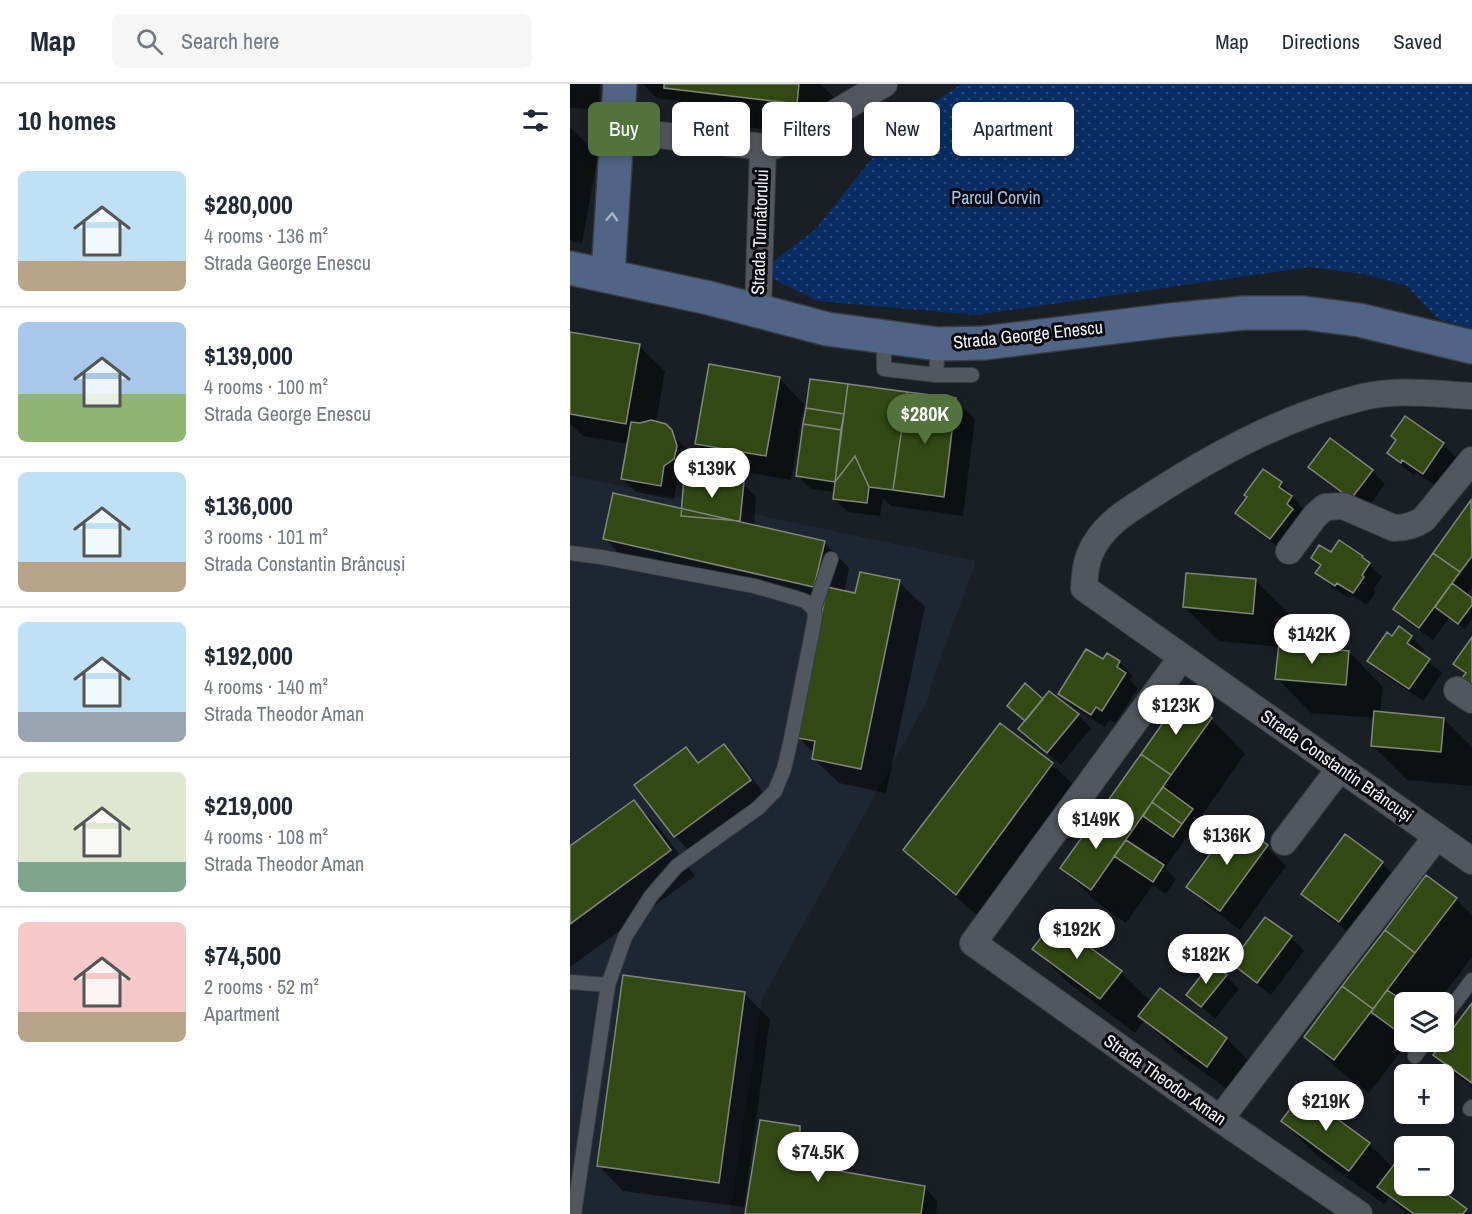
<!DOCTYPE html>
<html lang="en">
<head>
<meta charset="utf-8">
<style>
	:root { --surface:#fff; --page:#f6f6f7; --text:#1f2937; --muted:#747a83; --line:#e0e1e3; --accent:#52733b }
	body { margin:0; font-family:"Archivo Narrow",sans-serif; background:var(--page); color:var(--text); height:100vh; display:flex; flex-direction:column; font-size:22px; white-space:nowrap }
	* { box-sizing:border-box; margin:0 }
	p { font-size:20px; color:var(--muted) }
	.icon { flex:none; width:33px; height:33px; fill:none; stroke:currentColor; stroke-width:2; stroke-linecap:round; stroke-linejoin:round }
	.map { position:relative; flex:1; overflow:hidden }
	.drawer { display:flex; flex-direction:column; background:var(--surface); width:570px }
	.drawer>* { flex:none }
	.top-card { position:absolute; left:18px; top:18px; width:570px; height:54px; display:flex; gap:12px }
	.tools { position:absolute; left:824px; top:908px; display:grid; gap:12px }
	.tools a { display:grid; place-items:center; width:60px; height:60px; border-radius:9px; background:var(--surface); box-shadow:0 3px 9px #0003; font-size:30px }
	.price { position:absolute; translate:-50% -51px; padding:0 14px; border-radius:21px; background:#fff; color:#222; font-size:20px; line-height:39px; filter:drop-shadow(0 2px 3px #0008) }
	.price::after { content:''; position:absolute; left:50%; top:36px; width:18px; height:14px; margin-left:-9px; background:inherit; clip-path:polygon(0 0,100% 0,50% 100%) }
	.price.on { background:var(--accent); color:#fff }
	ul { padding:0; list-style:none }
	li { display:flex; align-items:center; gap:18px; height:150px; padding:0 18px }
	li+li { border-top:2px solid var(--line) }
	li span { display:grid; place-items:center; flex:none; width:168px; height:120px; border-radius:9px; color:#555 }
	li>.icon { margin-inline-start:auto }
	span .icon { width:72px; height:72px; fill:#fffc; stroke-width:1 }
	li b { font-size:26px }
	h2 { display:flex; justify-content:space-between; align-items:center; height:72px; padding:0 18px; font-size:26px }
	.pill { padding:0 21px; border-radius:9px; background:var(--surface); box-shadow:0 3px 9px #0003; font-size:21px; line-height:54px }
	.pill.on { background:var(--accent); color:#fff }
	header { display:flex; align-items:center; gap:36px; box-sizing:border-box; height:84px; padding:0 30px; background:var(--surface); border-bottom:2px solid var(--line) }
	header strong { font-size:28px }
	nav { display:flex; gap:33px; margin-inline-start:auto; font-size:21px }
	.search { width:420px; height:54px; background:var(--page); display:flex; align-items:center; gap:15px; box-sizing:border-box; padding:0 21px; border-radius:9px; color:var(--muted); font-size:22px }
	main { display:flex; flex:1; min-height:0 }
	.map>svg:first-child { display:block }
	.built { fill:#1e2632 }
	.green { fill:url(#green-dots) }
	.shadow { fill:#0007 }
	.building { fill:#324914; stroke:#81867d; stroke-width:1.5 }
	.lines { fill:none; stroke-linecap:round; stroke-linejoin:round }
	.lane-casing { stroke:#383b41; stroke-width:16 }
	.street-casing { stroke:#383b41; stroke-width:28 }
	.secondary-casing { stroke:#383b41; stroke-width:36 }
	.lane { stroke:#52575f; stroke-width:14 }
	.street { stroke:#52575f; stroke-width:26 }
	.secondary { stroke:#506586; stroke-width:33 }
	.oneway { stroke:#a7b3c4 }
	.labels { text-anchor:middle; stroke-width:6; stroke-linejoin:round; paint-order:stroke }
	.park-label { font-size:18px; fill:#a5c5f8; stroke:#07080b }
	.street-label { font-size:18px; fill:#eff2f7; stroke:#07080b }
</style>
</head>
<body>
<header>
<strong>Map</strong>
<div class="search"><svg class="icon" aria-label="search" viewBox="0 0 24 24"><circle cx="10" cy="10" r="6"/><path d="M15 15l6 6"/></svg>Search here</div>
<nav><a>Map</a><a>Directions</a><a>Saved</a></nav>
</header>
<main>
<section class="drawer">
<h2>10 homes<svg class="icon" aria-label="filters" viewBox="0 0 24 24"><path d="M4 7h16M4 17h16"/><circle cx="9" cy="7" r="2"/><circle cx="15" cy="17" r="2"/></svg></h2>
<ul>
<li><span style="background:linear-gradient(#bfe0f5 75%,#b9a48a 0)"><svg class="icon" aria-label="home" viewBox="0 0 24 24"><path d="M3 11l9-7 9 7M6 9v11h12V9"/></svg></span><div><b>$280,000</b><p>4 rooms · 136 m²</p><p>Strada George Enescu</p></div></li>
<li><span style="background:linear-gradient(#a9c7e8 60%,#8fb573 0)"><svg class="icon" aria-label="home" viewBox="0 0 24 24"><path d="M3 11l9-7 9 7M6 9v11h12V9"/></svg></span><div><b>$139,000</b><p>4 rooms · 100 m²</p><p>Strada George Enescu</p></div></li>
<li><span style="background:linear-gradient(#bfe0f5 75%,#b9a48a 0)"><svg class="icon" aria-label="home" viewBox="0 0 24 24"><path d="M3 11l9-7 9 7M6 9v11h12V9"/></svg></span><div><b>$136,000</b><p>3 rooms · 101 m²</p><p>Strada Constantin Brâncuși</p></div></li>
<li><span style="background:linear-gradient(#bfe0f5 75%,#9aa5b1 0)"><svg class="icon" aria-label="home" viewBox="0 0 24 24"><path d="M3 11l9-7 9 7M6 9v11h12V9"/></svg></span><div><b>$192,000</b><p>4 rooms · 140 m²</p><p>Strada Theodor Aman</p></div></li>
<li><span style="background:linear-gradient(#dfe7d0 75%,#7fa58c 0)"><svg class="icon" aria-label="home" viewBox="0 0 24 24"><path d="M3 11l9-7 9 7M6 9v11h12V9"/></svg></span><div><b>$219,000</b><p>4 rooms · 108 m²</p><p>Strada Theodor Aman</p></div></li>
<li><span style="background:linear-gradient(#f6c9c9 75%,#b9a48a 0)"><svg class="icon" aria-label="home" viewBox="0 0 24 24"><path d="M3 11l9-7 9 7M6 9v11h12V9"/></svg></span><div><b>$74,500</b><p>2 rooms · 52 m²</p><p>Apartment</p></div></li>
</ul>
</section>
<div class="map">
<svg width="902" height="1130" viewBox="0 0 902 1130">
	<defs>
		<pattern id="green-dots" width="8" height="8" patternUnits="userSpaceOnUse" patternTransform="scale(1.5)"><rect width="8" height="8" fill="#092d62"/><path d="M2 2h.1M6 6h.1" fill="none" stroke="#2d4c79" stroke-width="1.8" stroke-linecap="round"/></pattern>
	</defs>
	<rect width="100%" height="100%" fill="#1a1e25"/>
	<path class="built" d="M0 391 406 477 362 598 358 616 192 915 160 1130H0Z"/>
	<path class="green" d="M392 0H902V245L868 235 837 202 793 190 740 183 406 231 248 217 189 188 245 146 329 40Z"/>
	<path class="shadow" d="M0 0H30L29 25 0 24Z
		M73 0H250L266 15 261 53 130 38 108 17 87 14Z
		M0 43 28 71 12 159 0 157Z
		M0 253 69 262 95 287 86 338 95 342 117 366 119 382 117 388 107 396 104 415 66 408 52 395 59 360 13 352 0 339Z
		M209 294 234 320 221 396 152 384 127 359Z
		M242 297 385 316 405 335 393 432 321 422 313 414 310 432 278 428 264 415 265 408 241 405 228 392Z
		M873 360 886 373 866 402 846 389 844 391 832 382 819 369Z
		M740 383 802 387 815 400 795 427 753 396Z
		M711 399 734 426 714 467 680 442 667 429Z
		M173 400 186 413 184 443 254 458 279 484 274 508 286 510 329 498 355 523 316 709 269 699 243 674 244 669 228 653 255 524 60 480 35 455 113 427Z
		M902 418V469L876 505 879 506 902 475V503L896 512 902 516V535L895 545 879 534 863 556 838 538 825 525Z
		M761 470 792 473 812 493 804 505 806 507 797 521 781 511 779 514 760 502 747 488 751 482 743 474Z
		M686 497 720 531 717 563 779 568 813 603 810 629 874 635 902 663V702L837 696 802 661 805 634 741 629 707 594 710 563 649 557 614 523Z
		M841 553 854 566 851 571 872 589 853 617 812 590 799 577 822 554Z
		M537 571 549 578 563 592 560 596 568 604 545 639 540 636 535 643 503 623 490 609 533 577Z
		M473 617 508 631 521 644 491 681 450 645Z
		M641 635 675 670 595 784 606 795 596 810 583 801 556 839 526 818 492 784Z
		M431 641 482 680 508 705 412 835 360 791 335 766Z
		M154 662 173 681 199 717 124 772 105 752 66 701 116 665 130 679Z
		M64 718 89 743 125 792 0 883V764Z
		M697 763 716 782 670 846 638 822 618 803Z
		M812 779 832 799 789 856 753 829 733 810Z
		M886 815 902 831V873L868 918H834V957H863L854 968 839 957 799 1009 770 987 735 953Z
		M721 853 734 867 701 911 676 892 663 879Z
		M464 865 551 888 581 918 590 906 657 955 691 990 672 1016 605 967 575 936 565 949 499 899Z
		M656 892 669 905 645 935 618 911Z
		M55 893 175 910 200 935 174 1123 53 1107 28 1081Z
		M902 921V1003L885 990 865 971Z
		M713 1037 799 1060 823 1084 834 1080V1101H862L900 1130H837L819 1113 814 1120 747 1072Z
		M229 1044 243 1057V1083L354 1103 367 1117 366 1130H177Z"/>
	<path class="building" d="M94 0H229L227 20 94 4Z
		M0 248 70 260 56 340 0 330Z
		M139 280 210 293 196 372 125 360Z
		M240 295 278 300 274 330 236 324Z
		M278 300 337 308 323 406 299 403 285 372 265 398Z
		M337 308 386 314 374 413 323 406Z
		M236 324 274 330 271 346 233 340Z
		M835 332 874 359 853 390 832 376 831 379 817 369 826 356 821 352Z
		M81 336 96 340 102 346 107 362 104 375 94 382 91 402 51 395 61 338 70 339Z
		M233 340 271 346 265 398 226 392Z
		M760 354 803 386 781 415 738 383Z
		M285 372 299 403 297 419 263 415 265 398Z
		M693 385 712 398 709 403 722 412 717 420 723 425 700 455 665 429 677 413 674 411Z
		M114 392 174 398 170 437 111 432Z
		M43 409 255 457 244 503 33 455Z
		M901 416 902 472 890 488 863 469Z
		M769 456 793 472 792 473 800 479 792 491 794 493 783 509 767 499 765 502 745 489 751 481 741 474 749 461 761 468Z
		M863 469 890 488 849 544 823 525Z
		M290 488 330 496 291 685 242 675 245 657 227 654 257 503 285 509Z
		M616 489 686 495 683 530 613 523Z
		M882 499 902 514V521L888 540 865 523Z
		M829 542 842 552 837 559 860 575 839 605 797 577 817 548 822 552Z
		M902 553V609L888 599 896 589 883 580Z
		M709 560 779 567 776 601 705 595Z
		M516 565 533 575 537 569 550 577 547 583 556 589 532 627 526 623 521 631 488 610Z
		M455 599 473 615 455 637 437 622Z
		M479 607 509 630 477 669 448 645Z
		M611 613 642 634 601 691 571 670Z
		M804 627 874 634 871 668 801 662Z
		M430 639 483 679 386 811 333 766Z
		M154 660 181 696 104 753 64 701 116 663 128 679Z
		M571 670 601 691 562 747 532 725Z
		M593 703 623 725 612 740 582 718Z
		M64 716 101 766 0 840V762Z
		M582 718 612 740 603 753 573 732Z
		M532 725 562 747 521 806 490 784Z
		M664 737 698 761 650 827 616 803Z
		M775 750 813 778 769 838 731 810Z
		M556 756 594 781 583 798 544 772Z
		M856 791 887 814 845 869 815 846Z
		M695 833 722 852 687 899 661 879Z
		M484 837 552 887 530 915 462 865Z
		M815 846 845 869 803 925 772 902Z
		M641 879 657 891 631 923 616 911Z
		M53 891 175 908 149 1099 27 1082Z
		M772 902 803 925 764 976 734 953Z
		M590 904 657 954 637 983 568 932Z
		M817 906 835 918 834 952 801 928Z
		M902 919V999L863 971Z
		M732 1009 800 1059 779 1087 711 1037Z
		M190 1036 230 1042V1080L355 1102 351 1130H175Z
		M829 1074 834 1078V1101H865L897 1125 893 1130H844L807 1103Z"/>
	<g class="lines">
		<defs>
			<path id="lane" d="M314 254V285L366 291
				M368 260 366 291H402
				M0 469 31 473 184 502 226 514 235 517 244 525
				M0 898 38 901
				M873 934 902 896
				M845 972 856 957
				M900 1025 902 1023
				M4 1130 38 901 55 853 81 812 107 782 188 724 205 707 214 685 221 655 240 559 245 533 244 525 261 475"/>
			<path id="street" d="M47 46 193 63
				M188 226 193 63 204 62 218 57 314 0
				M902 312C866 310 828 305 793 313 719 331 651 367 587 408 564 423 539 436 525 460 516 474 515 488 514 504L902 777
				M719 467 745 432 755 423 773 422 824 444C836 444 845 441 854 435L902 376
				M612 573 403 859 650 1035 789 1130
				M887 606 902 616
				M714 758 770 684
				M650 1035 867 752"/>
			<path id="secondary" d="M0 184 139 214 257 245 368 260 414 259 601 236 674 229H735L789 236 902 263
				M38 191 50 0"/>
		</defs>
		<use href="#lane" class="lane-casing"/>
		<use href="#street" class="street-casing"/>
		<use href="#secondary" class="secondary-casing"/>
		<use href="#lane" class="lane"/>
		<use href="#street" class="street"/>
		<use href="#secondary" class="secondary"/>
	</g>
	<defs><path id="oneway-chevron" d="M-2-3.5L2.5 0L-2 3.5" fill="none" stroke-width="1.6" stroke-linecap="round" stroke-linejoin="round" transform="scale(1.5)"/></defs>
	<use class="oneway" href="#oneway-chevron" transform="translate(42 133) rotate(-87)"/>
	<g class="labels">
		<g class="park-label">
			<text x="426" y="120">Parcul Corvin</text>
		</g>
		<g class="street-label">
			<text transform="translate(190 148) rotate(-88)" y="6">Strada Turnătorului</text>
			<text transform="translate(458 251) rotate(-6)" y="6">Strada George Enescu</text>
			<text transform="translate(767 682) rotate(35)" y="6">Strada Constantin Brâncuși</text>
			<text transform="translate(595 996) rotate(35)" y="6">Strada Theodor Aman</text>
		</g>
	</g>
</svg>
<div class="tools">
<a><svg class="icon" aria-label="layers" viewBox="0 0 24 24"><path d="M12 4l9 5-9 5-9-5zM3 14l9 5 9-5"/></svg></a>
<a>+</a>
<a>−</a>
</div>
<b class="price on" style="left:355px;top:361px">$280K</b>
<b class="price" style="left:142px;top:415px">$139K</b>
<b class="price" style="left:742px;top:581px">$142K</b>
<b class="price" style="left:606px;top:652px">$123K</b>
<b class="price" style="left:526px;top:766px">$149K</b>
<b class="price" style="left:657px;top:782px">$136K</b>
<b class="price" style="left:507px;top:876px">$192K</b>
<b class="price" style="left:636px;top:901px">$182K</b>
<b class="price" style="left:756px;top:1048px">$219K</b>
<b class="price" style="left:248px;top:1099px">$74.5K</b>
<div class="top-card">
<a class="pill on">Buy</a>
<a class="pill">Rent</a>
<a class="pill">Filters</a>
<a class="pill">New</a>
<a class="pill">Apartment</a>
</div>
</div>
</main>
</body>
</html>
